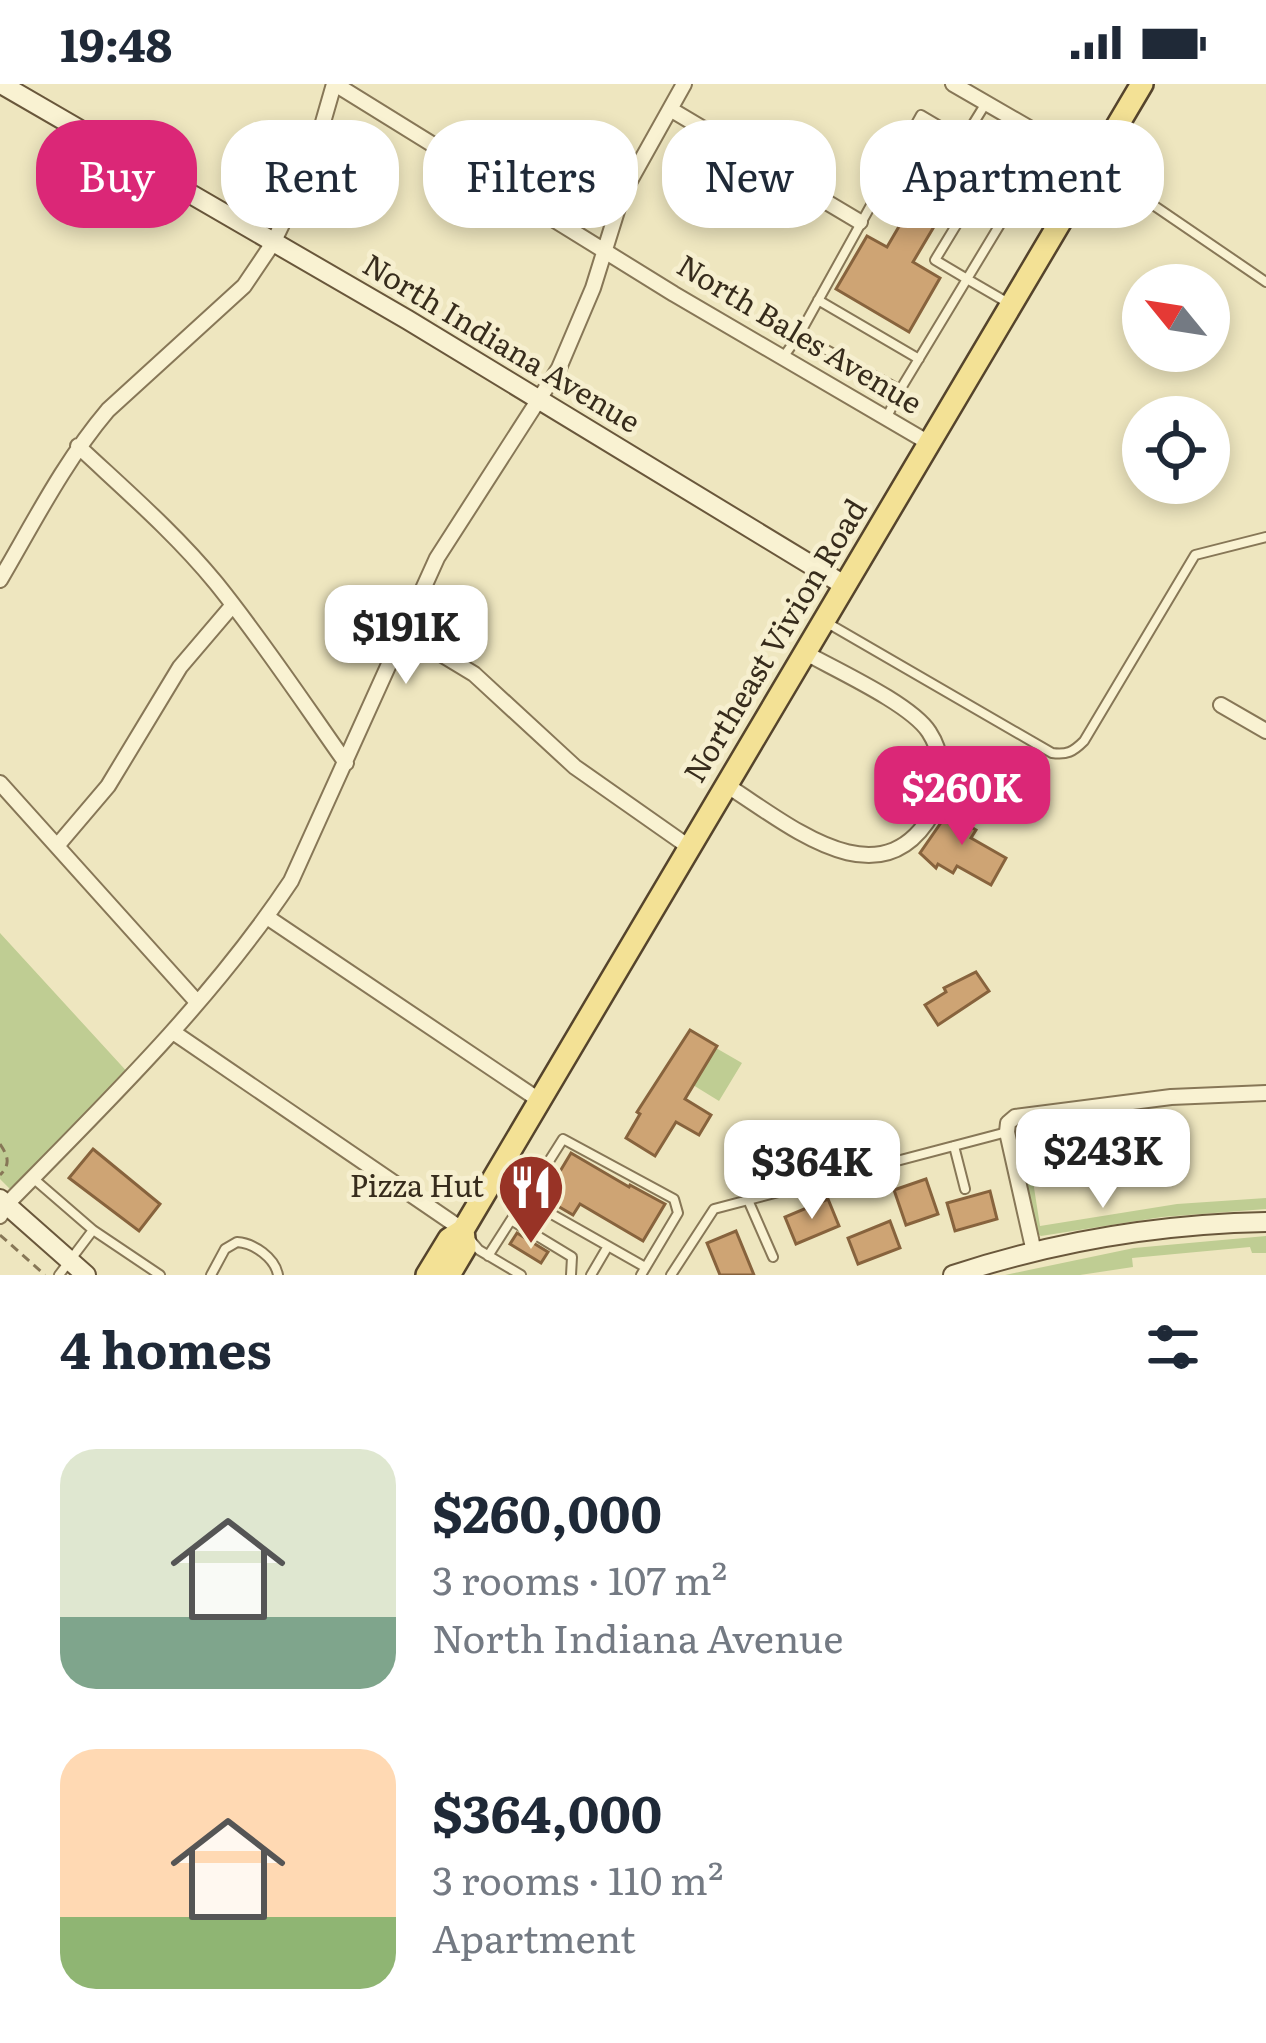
<!DOCTYPE html>
<html lang="en">
<head>
<meta charset="utf-8">
<style>
	:root { --surface:#fff; --page:#f2f2f3; --text:#1f2937; --muted:#747a83; --accent:#db2777 }
	body { margin:0; font-family:Literata,serif; background:var(--page); color:var(--text); height:100vh; display:flex; flex-direction:column; font-size:45px; white-space:nowrap }
	* { box-sizing:border-box; margin:0 }
	p { font-size:39px; color:var(--muted) }
	.icon { flex:none; width:66px; height:66px; fill:none; stroke:currentColor; stroke-width:2; stroke-linecap:round; stroke-linejoin:round }
	.map { position:relative; height:1191px; overflow:hidden }
	.side { display:flex; flex-direction:column; background:var(--surface); flex:1 }
	.side>* { flex:none }
	.hud { position:absolute; left:36px; top:36px; width:1194px; height:108px; display:flex; gap:24px }
	.needle { width:78px; rotate:300deg }
	.fabs { position:absolute; left:1122px; top:180px; display:grid; gap:24px }
	.fabs a { display:grid; place-items:center; width:108px; height:108px; border-radius:50%; background:var(--surface); box-shadow:0 6px 18px #0003; font-size:60px }
	.price { position:absolute; translate:-50% -102px; padding:0 27px; border-radius:24px; background:#fff; color:#222; font-size:39px; line-height:78px; filter:drop-shadow(0 3px 6px #0008) }
	.price::after { content:''; position:absolute; left:50%; top:72px; width:36px; height:27px; margin-left:-18px; background:inherit; clip-path:polygon(0 0,100% 0,50% 100%) }
	.price.current { background:var(--accent); color:#fff }
	ul { padding:0; list-style:none }
	li { display:flex; align-items:center; gap:36px; height:300px; padding:0 60px }
	li span { display:grid; place-items:center; flex:none; width:336px; height:240px; border-radius:36px; color:#555 }
	li>.icon { margin-inline-start:auto }
	span .icon { width:144px; height:144px; fill:#fffc; stroke-width:1 }
	li b { font-size:51px }
	h2 { display:flex; justify-content:space-between; align-items:center; height:144px; padding:0 60px; font-size:51px }
	.tag { padding:0 42px; border-radius:48px; background:var(--surface); box-shadow:0 6px 18px #0003; font-size:42px; line-height:108px }
	.tag.current { background:var(--accent); color:#fff }
	.status { display:flex; justify-content:space-between; align-items:center; height:84px; padding:0 60px; background:var(--surface); direction:ltr }
	.status svg { height:33px; fill:currentColor }
	.map>svg:first-child { display:block }
	.green { fill:#bfcd93 }
	.building { fill:#cea474; stroke:#87633d; stroke-width:3 }
	.lines { fill:none; stroke-linecap:round; stroke-linejoin:round }
	.lane-casing { stroke:#877757; stroke-width:12 }
	.street-casing { stroke:#877757; stroke-width:18 }
	.secondary-casing { stroke:#69573b; stroke-width:22 }
	.primary-casing { stroke:#55442c; stroke-width:26 }
	.path { stroke:#877757; stroke-width:3; stroke-dasharray:9 6; stroke-linecap:butt }
	.lane { stroke:#f9f2d2; stroke-width:8 }
	.street { stroke:#f9f2d2; stroke-width:14 }
	.secondary { stroke:#f9f2d2; stroke-width:18 }
	.primary { stroke:#f3e195; stroke-width:21 }
	.labels { text-anchor:middle; stroke-width:10; stroke-linejoin:round; paint-order:stroke }
	.street-label { font-size:30px; fill:#372c1c; stroke:#f6efcf }
	.poi-label { font-size:30px; fill:#372c1c; stroke:#f6efcf; text-anchor:end }
</style>
</head>
<body>
<div class="status"><b>19:48</b><svg viewBox="0 0 49 12"><path d="M0 12V9h3v3zM5 12V6h3v6zM10 12V3h3v9zM15 12V0h3v12zM26 1h20v11H26zM47 4h2v5h-2z"/></svg></div>
<div class="map">
<svg width="1266" height="1191" viewBox="0 0 1266 1191">
	<rect width="100%" height="100%" fill="#eee6bf"/>
	<path class="green" d="M0 849 131 992 10 1105 0 1095Z
		M716 964 742 979 719 1017 693 1001Z
		M1025 1046 1040 1142 1177 1120 1266 1114V1125L1162 1133 1041 1152 1036 1149 1014 1051Z
		M1266 1152V1169H1252L1250 1163 1132 1174 1133 1183 1080 1191H1005L1134 1164Z"/>
	<path class="building" d="M917 58 967 87 913 178 940 194 909 248 836 205 867 152 887 163 908 127 895 119 903 105 893 99Z
		M961 718 976 727 968 741 976 746 971 754 1006 774 991 801 957 782 953 789 938 780 936 784 920 769 947 730 952 733Z
		M976 888 989 907 938 941 925 921 946 908 944 904Z
		M690 946 717 962 685 1015 711 1031 699 1051 676 1038 655 1072 626 1054 640 1030 637 1028Z
		M1155 1048 1156 1051 1169 1050 1170 1071 1040 1087 1037 1069Z
		M93 1065 160 1120 139 1147 69 1094Z
		M571 1069 629 1103 630 1101 665 1120 643 1157 580 1120 573 1131 544 1114Z
		M926 1095 938 1130 906 1141 894 1106Z
		M990 1107 997 1135 955 1147 947 1119Z
		M828 1115 839 1142 796 1160 785 1133Z
		M890 1137 900 1164 858 1180 848 1154Z
		M736 1147 754 1191H720L707 1159Z
		M517 1149 548 1168 541 1179 510 1160Z"/>
	<g class="lines">
		<defs>
			<path id="lane" d="M965 53 986 19
				M1096 82 1266 198
				M818 216 919 275
				M799 251 921 31 1028 94 967 195 1010 220
				M784 272 799 251 900 306 887 333
				M900 306 967 195 935 176 997 74
				M824 537 1052 669C1067 671 1073 668 1084 657L1195 471 1266 453
				M954 1062 965 1105
				M34 1095 93 1146 160 1191
				M494 1097 525 1115 563 1055 674 1115 678 1129 641 1191
				M748 1116 773 1173
				M511 1136 525 1115 645 1183
				M469 1154 479 1166 521 1191
				M488 1172 511 1136 572 1173 571 1191
				M59 1191 93 1146
				M211 1191 225 1165 237 1158C254 1159 275 1174 278 1191
				M591 1191 608 1162
				M671 1191 714 1125 1007 1048"/>
			<path id="street" d="M335 0 674 210 929 359
				M953 0 1095 82
				M670 25 860 138
				M78 362C125 406 175 449 216 499 262 556 303 618 346 679
				M0 496C34 438 64 378 108 326L244 202 273 159 311 80 334 0
				M403 547 474 590 575 683 689 763
				M1221 621 1266 647
				M0 699 197 918
				M726 701C786 738 880 822 933 728 946 704 944 671 929 648 911 620 836 586 804 568
				M57 762 108 702 180 583 232 522
				M267 833 539 1016
				M173 948 463 1146
				M0 1132 6 1121C107 1018 211 917 291 797L437 474 559 284 593 204 622 111 684 0
				M1034 1168 1007 1048 1008 1039 1015 1033 1171 1013 1266 1009"/>
			<path id="secondary" d="M1 0 408 236 844 501
				M0 1115 86 1191
				M953 1191C1053 1158 1161 1140 1266 1138"/>
			<path id="primary" d="M427 1191 449 1155 463 1146 1142 0
				M449 1191 465 1164 463 1146"/>
		</defs>
		<use href="#lane" class="lane-casing"/>
		<use href="#street" class="street-casing"/>
		<use href="#secondary" class="secondary-casing"/>
		<use href="#primary" class="primary-casing"/>
		<path class="path" d="M0 1060C8 1072 11 1080 0 1091
			M0 1151 45 1191"/>
		<use href="#lane" class="lane"/>
		<use href="#street" class="street"/>
		<use href="#secondary" class="secondary"/>
		<use href="#primary" class="primary"/>
	</g>
	<defs>
		<symbol id="restaurant-pin" viewBox="-11 -11 22 30"><path d="M0 17L-7.5 6A9.5 9.5 0 1 1 7.5 6Z" fill="#983326" stroke="#f6efcf"/><path d="M-5-6h1v4h1v-4h1v4h1v-4h1v5L-1.5 .5V6h-2V.5L-5-1ZM5-6V6H3V1.5H1.5Q1.5-4 5-6Z" fill="#fff"/></symbol>
	</defs>
	<g fill-rule="evenodd">
		<use href="#restaurant-pin" x="493" y="1065" width="76" height="104"/>
	</g>
	<g class="labels">
		<g class="street-label">
			<text transform="translate(799 251) rotate(31)" y="10">North Bales Avenue</text>
			<text transform="translate(501 260) rotate(31)" y="10">North Indiana Avenue</text>
			<text transform="translate(776 557) rotate(-59)" y="10">Northeast Vivion Road</text>
		</g>
		<g class="poi-label">
			<text x="484" y="1113">Pizza Hut</text>
		</g>
	</g>
</svg>
<div class="fabs">
<a><svg class="needle" viewBox="-14 -14 28 28"><path d="M0-13l5 13h-10z" fill="#e53935"/><path d="M0 13l5-13h-10z" fill="#747a83"/></svg></a>
<a><svg class="icon" aria-label="locate" viewBox="0 0 24 24"><circle cx="12" cy="12" r="6"/><path d="M12 2v4M12 18v4M2 12h4M18 12h4"/></svg></a>
</div>
<b class="price" style="left:406px;top:603px">$191K</b>
<b class="price current" style="left:962px;top:764px">$260K</b>
<b class="price" style="left:1103px;top:1127px">$243K</b>
<b class="price" style="left:812px;top:1138px">$364K</b>
<div class="hud">
<a class="tag current">Buy</a>
<a class="tag">Rent</a>
<a class="tag">Filters</a>
<a class="tag">New</a>
<a class="tag">Apartment</a>
</div>
</div>
<section class="side">
<h2>4 homes<svg class="icon" aria-label="filters" viewBox="0 0 24 24"><path d="M4 7h16M4 17h16"/><circle cx="9" cy="7" r="2"/><circle cx="15" cy="17" r="2"/></svg></h2>
<ul>
<li><span style="background:linear-gradient(#dfe7d0 70%,#7fa58c 0)"><svg class="icon" aria-label="home" viewBox="0 0 24 24"><path d="M3 11l9-7 9 7M6 9v11h12V9"/></svg></span><div><b>$260,000</b><p>3 rooms · 107 m²</p><p>North Indiana Avenue</p></div></li>
<li><span style="background:linear-gradient(#ffd9b3 70%,#8fb573 0)"><svg class="icon" aria-label="home" viewBox="0 0 24 24"><path d="M3 11l9-7 9 7M6 9v11h12V9"/></svg></span><div><b>$364,000</b><p>3 rooms · 110 m²</p><p>Apartment</p></div></li>
</ul>
</section>
</body>
</html>
